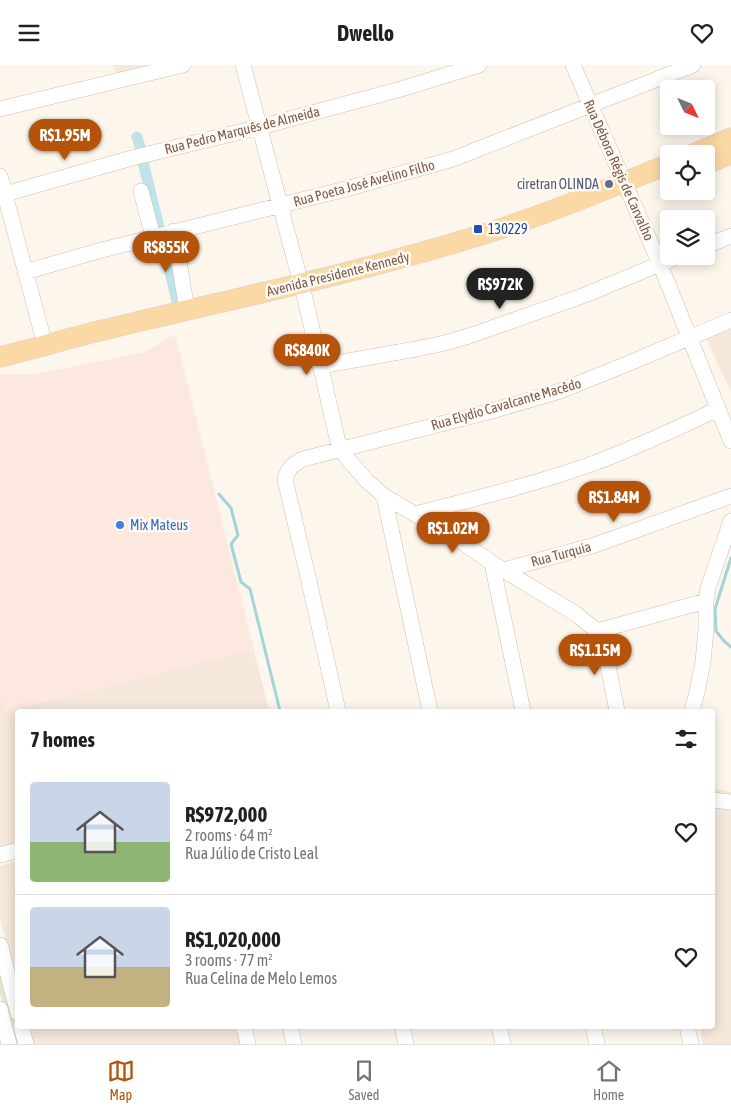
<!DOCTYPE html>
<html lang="en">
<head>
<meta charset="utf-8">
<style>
	:root { --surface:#fff; --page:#f2f2f2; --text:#202124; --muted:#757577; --line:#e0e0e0; --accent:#b45309 }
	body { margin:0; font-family:"Asap Condensed",sans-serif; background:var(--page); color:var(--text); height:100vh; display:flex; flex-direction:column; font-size:19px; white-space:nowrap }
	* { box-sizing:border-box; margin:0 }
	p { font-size:16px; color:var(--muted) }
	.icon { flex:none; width:28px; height:28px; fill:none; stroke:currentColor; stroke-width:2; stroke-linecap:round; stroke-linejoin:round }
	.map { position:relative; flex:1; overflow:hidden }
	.drawer { position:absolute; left:15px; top:644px; width:700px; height:320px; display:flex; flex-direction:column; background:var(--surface); border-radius:5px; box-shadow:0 2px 12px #0003 }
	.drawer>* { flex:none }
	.needle { width:32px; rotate:133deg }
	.fabs { position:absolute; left:660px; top:15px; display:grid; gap:10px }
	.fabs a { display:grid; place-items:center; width:55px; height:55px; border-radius:5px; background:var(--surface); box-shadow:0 2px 12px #0003; font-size:25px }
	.price { position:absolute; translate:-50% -42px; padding:0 11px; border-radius:18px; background:var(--accent); color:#fff; font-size:16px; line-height:32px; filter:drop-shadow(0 1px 2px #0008) }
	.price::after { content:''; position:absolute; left:50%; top:30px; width:15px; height:11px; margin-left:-8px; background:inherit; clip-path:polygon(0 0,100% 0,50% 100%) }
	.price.active { background:#222; color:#fff }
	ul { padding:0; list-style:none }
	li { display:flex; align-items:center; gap:15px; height:125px; padding:0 15px }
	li+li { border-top:1px solid var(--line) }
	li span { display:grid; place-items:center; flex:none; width:140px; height:100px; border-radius:5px; color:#555 }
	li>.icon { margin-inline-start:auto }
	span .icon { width:60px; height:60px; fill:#fffc; stroke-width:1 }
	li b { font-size:21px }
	h2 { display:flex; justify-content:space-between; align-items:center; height:60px; padding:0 15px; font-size:21px }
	header { display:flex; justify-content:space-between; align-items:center; height:65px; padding:0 15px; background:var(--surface); font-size:22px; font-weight:700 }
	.tabs { display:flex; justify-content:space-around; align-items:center; height:70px; border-top:1px solid var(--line); background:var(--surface); font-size:14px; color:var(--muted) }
	.tabs a { display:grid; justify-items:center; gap:2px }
	.tabs .active { color:var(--accent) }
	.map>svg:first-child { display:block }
	.residential { fill:#f5e8da }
	.commercial { fill:#fde8e0 }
	.green { fill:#d8ecc9 }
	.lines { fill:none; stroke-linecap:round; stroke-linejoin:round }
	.stream { stroke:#a5d3da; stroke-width:3 }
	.canal { stroke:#bfe3e8; stroke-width:11 }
	.minor-casing { stroke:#d1beb0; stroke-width:16 }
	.major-casing { stroke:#dad1cd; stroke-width:21 }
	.minor { stroke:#fff; stroke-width:15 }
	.major { stroke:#fbd9a5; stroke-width:20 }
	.service-dot { fill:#5c6f8a; stroke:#fffaf3; stroke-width:2 }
	.transit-dot { fill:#1a4fb4; stroke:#fffaf3; stroke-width:2 }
	.shop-dot { fill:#3f7fe0; stroke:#fffaf3; stroke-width:2 }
	.labels { text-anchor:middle; stroke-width:5; stroke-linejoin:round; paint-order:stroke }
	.street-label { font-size:14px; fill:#7a5c4d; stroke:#fffaf3 }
	.service-label { font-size:14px; fill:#4e5e75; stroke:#fffaf3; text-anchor:end }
	.transit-label { font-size:14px; fill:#164399; stroke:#fffaf3; text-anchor:start }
	.shop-label { font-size:14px; fill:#366cbe; stroke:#fffaf3; text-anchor:start }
</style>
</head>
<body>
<header><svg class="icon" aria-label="menu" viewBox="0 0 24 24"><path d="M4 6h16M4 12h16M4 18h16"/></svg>Dwello<svg class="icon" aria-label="heart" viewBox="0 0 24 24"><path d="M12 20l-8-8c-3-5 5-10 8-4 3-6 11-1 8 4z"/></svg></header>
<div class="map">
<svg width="731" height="979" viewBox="0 0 731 979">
	<rect width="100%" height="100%" fill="#fdf6ec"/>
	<path class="residential" d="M113 0H154L116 10Z
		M731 251V327L702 265Z
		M254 585 269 646H18L17 778 0 782V628L5 646Z
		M713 723 731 727V979H703L700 961H712Z
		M17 796V921L0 854V801Z
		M28 961H240L244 979H31Z"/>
	<path class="commercial" d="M175 269 254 585 5 646 0 628V310L5 309H36L145 287Z"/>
	<path class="green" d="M0 899 21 979H13L0 928Z"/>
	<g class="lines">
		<path class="stream" d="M219 429 231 443 238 470 231 479 241 517 250 524 280 646
			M731 493 715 544 716 566 724 576 731 582"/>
		<path class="canal" d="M137 72 140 82
			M142 93 177 236"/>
		<defs>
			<path id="minor" d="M243 0 301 219
				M573 0 660 199 731 376
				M0 44 183 0
				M0 111 45 280
				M141 126 153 172
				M5 129 132 93 260 62 401 24 479 0
				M174 166 187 245
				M706 181 731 171
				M25 207 102 185 346 124 453 94 693 0
				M304 229 337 373 341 385 347 393 367 416 384 431 462 477 492 498 576 549 597 566 602 574 605 586 617 646
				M320 301 416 284 445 278 469 271 585 230 679 191
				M384 431 430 646
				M415 449C473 434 532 420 589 400 633 384 676 364 718 344
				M492 498 523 646
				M504 505 595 480 731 431
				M597 566 706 536
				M338 646 306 503 285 415C287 404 293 399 303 394L492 346 560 326 627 299 731 255
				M692 646 697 627 703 597 706 564V536L708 523 731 456
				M712 735 731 737
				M0 790 18 785
				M0 880 18 948
				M0 944 9 979
				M21 961 26 979
				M244 961 248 979
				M290 961 294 979
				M402 961 406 979
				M499 961 503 979
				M593 961 597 979
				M687 961 691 979"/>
			<path id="major" d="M693 89 731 73
				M706 99 731 89
				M0 292C33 284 66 274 99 266 227 235 355 209 481 170 545 150 607 124 669 99"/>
		</defs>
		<use href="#minor" class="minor-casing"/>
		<use href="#major" class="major-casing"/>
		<use href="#minor" class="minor"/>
		<use href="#major" class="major"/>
	</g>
	<circle class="service-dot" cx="609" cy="119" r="5"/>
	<rect class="transit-dot" x="473" y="159" width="10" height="10" rx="2.5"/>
	<circle class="shop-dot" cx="120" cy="460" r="5"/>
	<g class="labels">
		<g class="street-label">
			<text transform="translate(242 65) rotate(-14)" y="5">Rua Pedro Marquês de Almeida</text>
			<text transform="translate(619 105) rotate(66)" y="5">Rua Débora Régis de Carvalho</text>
			<text transform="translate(364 118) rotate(-15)" y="5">Rua Poeta José Avelino Filho</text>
			<text transform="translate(338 209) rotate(-14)" y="5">Avenida Presidente Kennedy</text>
			<text transform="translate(506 339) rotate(-16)" y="5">Rua Elydio Cavalcante Macêdo</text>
			<text transform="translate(561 489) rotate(-15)" y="5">Rua Turquia</text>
		</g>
		<g class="service-label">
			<text x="599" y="124">ciretran OLINDA</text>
		</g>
		<g class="transit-label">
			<text x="488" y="169">130229</text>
		</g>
		<g class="shop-label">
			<text x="130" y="465">Mix Mateus</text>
		</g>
	</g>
</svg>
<div class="fabs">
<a><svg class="needle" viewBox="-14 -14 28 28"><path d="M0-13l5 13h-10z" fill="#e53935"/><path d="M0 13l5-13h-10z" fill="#757577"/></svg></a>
<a><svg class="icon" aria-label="locate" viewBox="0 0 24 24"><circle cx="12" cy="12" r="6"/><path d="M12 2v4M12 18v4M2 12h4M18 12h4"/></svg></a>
<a><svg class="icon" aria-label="layers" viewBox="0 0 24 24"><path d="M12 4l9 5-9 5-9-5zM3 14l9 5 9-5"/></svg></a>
</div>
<b class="price" style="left:65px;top:96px">R$1.95M</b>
<b class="price" style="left:166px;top:208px">R$855K</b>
<b class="price active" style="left:500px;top:245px">R$972K</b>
<b class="price" style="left:307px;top:311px">R$840K</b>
<b class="price" style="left:614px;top:458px">R$1.84M</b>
<b class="price" style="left:453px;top:489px">R$1.02M</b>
<b class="price" style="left:595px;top:611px">R$1.15M</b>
<section class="drawer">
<h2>7 homes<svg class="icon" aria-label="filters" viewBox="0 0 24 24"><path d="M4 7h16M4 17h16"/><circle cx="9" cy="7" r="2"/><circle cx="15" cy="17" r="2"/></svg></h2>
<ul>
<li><span style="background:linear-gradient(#c9d6e8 60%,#8fb573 0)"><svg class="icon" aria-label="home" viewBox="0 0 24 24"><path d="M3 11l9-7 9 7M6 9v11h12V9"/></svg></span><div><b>R$972,000</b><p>2 rooms · 64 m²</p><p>Rua Júlio de Cristo Leal</p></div><svg class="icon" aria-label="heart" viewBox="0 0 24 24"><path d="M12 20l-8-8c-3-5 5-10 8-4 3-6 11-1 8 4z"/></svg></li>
<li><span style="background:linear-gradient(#c9d6e8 60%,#c2b280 0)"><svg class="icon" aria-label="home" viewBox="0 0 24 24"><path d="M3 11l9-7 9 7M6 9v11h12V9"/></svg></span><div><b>R$1,020,000</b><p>3 rooms · 77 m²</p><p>Rua Celina de Melo Lemos</p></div><svg class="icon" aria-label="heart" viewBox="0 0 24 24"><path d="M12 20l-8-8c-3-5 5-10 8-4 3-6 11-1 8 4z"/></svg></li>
</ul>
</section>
</div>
<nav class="tabs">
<a class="active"><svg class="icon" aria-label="map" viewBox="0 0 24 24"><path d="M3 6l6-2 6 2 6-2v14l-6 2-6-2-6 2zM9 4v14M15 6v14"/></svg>Map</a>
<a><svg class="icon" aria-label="saved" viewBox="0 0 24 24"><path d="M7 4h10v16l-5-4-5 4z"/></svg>Saved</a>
<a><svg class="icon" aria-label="home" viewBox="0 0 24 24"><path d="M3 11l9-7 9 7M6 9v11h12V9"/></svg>Home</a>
</nav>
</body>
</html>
